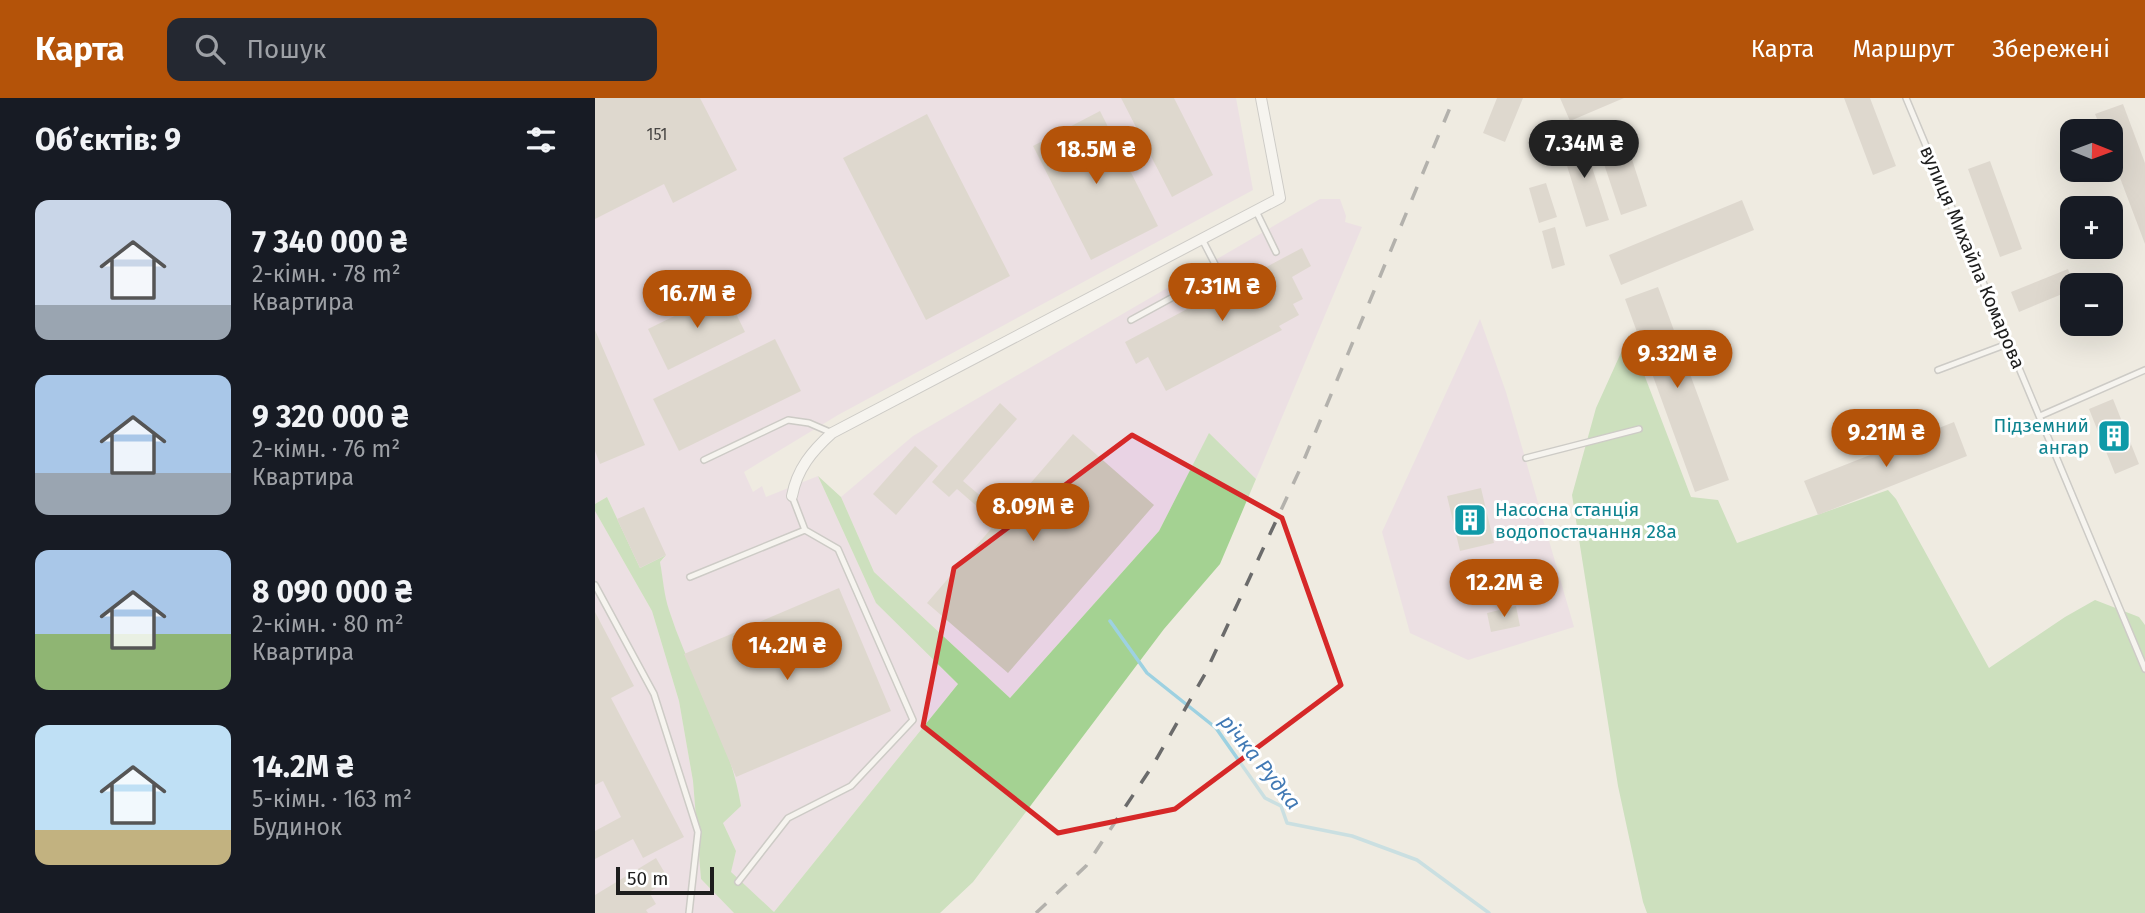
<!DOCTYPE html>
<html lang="uk">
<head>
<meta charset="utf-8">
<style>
	:root { --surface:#171b24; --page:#242831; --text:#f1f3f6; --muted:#9ea1a6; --accent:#b45309 }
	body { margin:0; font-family:"Fira Sans",sans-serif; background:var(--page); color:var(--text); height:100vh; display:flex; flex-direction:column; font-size:26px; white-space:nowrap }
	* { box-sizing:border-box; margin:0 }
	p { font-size:23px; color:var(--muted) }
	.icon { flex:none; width:38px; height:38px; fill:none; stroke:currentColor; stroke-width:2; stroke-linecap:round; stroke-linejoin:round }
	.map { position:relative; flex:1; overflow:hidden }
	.details { display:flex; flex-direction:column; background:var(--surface); width:595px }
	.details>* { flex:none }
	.needle { width:46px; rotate:91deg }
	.fabs { position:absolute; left:1465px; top:21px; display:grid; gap:14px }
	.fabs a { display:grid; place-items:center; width:63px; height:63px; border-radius:14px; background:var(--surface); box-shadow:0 7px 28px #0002; font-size:35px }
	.scale { position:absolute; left:21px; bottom:18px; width:98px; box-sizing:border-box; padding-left:7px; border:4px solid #1d1d1d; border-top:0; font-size:19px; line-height:24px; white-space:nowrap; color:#1d1d1d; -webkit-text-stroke:5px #fff; paint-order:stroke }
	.price { position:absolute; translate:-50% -60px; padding:0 16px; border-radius:24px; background:var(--accent); color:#fff; font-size:23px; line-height:46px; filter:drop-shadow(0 2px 4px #0008) }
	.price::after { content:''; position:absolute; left:50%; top:42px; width:21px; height:16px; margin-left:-10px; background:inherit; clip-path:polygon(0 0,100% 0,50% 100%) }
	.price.on { background:#222; color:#fff }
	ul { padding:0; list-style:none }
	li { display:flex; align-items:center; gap:21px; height:175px; padding:0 35px }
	li span { display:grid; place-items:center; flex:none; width:196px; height:140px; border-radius:14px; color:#555 }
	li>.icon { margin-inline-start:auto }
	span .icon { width:84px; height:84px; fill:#fffc; stroke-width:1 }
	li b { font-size:30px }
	h2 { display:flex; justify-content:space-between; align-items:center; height:84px; padding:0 35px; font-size:30px }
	header { display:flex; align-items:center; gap:42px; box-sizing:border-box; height:98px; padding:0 35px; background:var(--accent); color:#fff }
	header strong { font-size:33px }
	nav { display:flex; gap:38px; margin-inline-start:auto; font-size:24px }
	.search { width:490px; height:63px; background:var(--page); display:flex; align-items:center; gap:18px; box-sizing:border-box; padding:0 24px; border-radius:14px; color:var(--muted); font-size:26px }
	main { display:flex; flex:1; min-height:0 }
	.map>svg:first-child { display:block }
	.industrial { fill:#e9d3e4 }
	.forest { fill:#a4d292 }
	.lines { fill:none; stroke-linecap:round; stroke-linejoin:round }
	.stream { stroke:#9dd1e1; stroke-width:3.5 }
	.building { fill:#cbc1b7 }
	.lane-casing { stroke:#a4a4a4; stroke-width:8 }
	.street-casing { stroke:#a4a4a4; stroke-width:12 }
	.lane { stroke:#fff; stroke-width:5 }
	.street { stroke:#fff; stroke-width:10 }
	.rail { stroke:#6b6b6b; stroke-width:3.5; stroke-dasharray:14 14; stroke-linecap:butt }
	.marked { fill:none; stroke:#d62828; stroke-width:5; stroke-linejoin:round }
	.labels { text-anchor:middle; stroke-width:6; stroke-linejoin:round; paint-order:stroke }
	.number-label { font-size:16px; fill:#484644 }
	.street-label { font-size:19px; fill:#1d1d1d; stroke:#fff }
	.culture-label { font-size:19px; fill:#0d838f; stroke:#fff; text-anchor:end }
	.water-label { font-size:21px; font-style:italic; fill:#4179b4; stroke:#fff }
</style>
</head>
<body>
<header>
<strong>Карта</strong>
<div class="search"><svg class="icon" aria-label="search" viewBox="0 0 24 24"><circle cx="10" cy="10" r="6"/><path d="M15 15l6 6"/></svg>Пошук</div>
<nav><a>Карта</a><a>Маршрут</a><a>Збережені</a></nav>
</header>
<main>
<section class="details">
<h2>Об’єктів: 9<svg class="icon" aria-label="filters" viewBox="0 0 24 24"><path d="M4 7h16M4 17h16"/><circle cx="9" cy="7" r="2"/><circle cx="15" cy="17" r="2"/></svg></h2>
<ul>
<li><span style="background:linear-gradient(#c9d6e8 75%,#9aa5b1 0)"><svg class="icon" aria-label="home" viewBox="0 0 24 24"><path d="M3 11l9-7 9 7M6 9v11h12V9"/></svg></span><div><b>7 340 000 ₴</b><p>2-кімн. · 78 m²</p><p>Квартира</p></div></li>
<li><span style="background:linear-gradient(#a9c7e8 70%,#9aa5b1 0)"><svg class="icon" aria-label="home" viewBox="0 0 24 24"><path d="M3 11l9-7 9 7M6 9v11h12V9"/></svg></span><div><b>9 320 000 ₴</b><p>2-кімн. · 76 m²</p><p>Квартира</p></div></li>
<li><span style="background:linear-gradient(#a9c7e8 60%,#8fb573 0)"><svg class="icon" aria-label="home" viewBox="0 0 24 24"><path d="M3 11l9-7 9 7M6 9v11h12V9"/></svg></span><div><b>8 090 000 ₴</b><p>2-кімн. · 80 m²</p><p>Квартира</p></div></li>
<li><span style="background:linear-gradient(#bfe0f5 75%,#c2b280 0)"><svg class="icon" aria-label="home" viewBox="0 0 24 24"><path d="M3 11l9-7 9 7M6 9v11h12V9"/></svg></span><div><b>14.2M ₴</b><p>5-кімн. · 163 m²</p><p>Будинок</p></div></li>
</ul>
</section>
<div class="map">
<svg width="1550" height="815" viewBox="0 0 1550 815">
	<rect width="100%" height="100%" fill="#efebe1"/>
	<path class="industrial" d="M0 0H641L658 92 243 317 149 374 158 394 167 388 171 399 223 378 281 505 363 586 179 814 135 774 141 753 128 725 89 556 70 501 65 464 70 459 45 470 12 399 0 406Z
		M725 101H745L751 118 750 124 767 129 661 381 614 336 564 433 415 600 279 474 246 399 318 338Z
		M885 221 911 294 979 529 873 562 815 535 787 434Z
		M0 413 57 513 84 603 98 683 106 781 139 815H0Z"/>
	<path class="forest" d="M1034 237 1096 399 1123 402 1142 445 1293 392 1301 401 1394 570 1470 519 1500 502 1544 519 1550 527V815H1052L1048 804 1023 688 977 397 1001 310Z
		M614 335 661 381 625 466 569 531 378 784 345 815H139L106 781 98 683 84 603 57 513 0 413V406L12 399 45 470 71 457 65 464C68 480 69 497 74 512 95 578 135 639 146 708L128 725 141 753 136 774 179 814 363 586 281 505 223 378 246 399 279 474 415 600 564 433Z"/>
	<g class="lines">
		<path class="stream" d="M515 523 552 575 621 630 670 700 686 708 692 725 757 738 822 762 894 815"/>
	</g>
	<path class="building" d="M0 0H105L142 72 78 105 69 86 0 121Z
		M526 0H579L618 77 577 99Z
		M902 0H928L910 44 888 35Z
		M965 0H1029L975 23Z
		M1249 0H1275L1301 68 1278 77Z
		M1528 6 1550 65V146L1516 56V33H1507L1500 16Z
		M505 13 563 128 496 162 438 48Z
		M332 16 415 178 331 222 248 60Z
		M1025 24 1052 108 1026 117 998 33Z
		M986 35 1014 122 991 129 964 42Z
		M1395 63 1427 151 1405 159 1373 71Z
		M951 85 962 119 944 125 934 90Z
		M1147 102 1159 132 1026 187 1014 157Z
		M960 129 970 167 957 171 947 133Z
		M707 150 716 168 697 179 708 201 698 206 704 217 684 228 687 232 571 293 553 259 541 266 530 244Z
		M1473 171 1479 187H1477V192L1424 214 1416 194Z
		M1063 189 1134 382 1100 394 1030 201Z
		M130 193 150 234 73 272 53 231Z
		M0 232 50 347 5 366 0 353Z
		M180 241 206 293 84 353 58 301Z
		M1518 301 1544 366 1520 376 1494 311Z
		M405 305 422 321 368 383 408 417 478 336 559 407 413 575 332 505 401 425 362 391 354 399 337 384Z
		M1359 324 1372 358 1223 417 1209 383Z
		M320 348 343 368 301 417 278 396Z
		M886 390 899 445 865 453 852 398Z
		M49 409 71 457 45 470 22 421Z
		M244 490 296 613 141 679 89 556Z
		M921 508 925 528 896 534 892 515Z
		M0 514 39 588 16 600 89 739 48 760 38 741 0 761V733L26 719 8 683 0 687Z
		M61 760 74 782 54 794 61 806 51 812 53 815H0V797Z"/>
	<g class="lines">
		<defs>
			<path id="lane" d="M1311 0 1550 571
				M661 113 681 154
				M536 222 624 174 607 141
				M1343 272 1415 245
				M1445 318 1550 272
				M931 360 1044 331
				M109 362 193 322 214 325 237 335
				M95 479 210 432
				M0 487 59 596 103 734 94 815
				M143 784 193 720 256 688 318 622 243 451 210 432 197 398"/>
			<path id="street" d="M197 398C202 371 217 353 237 335L685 100 666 0"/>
		</defs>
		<use href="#lane" class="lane-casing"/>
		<use href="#street" class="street-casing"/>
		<use href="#lane" class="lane"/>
		<use href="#street" class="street"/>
		<path class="rail" d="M441 815 491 768 558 667 610 576 706 369 859 0"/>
	</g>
	<path d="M0 0H1550V815H0ZM537 337 687 420 746 587 580 711 463 735 328 628 359 470Z" fill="#efebe1" fill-opacity=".55" fill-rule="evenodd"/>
	<path class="marked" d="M537 337 687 420 746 587 580 711 463 735 328 628 359 470Z"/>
	<defs>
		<symbol id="building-square" viewBox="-11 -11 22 22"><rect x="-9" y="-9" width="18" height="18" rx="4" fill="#0f9aa8" stroke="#fff"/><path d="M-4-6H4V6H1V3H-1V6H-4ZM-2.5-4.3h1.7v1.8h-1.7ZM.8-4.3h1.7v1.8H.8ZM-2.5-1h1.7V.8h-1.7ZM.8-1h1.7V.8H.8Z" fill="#fff"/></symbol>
	</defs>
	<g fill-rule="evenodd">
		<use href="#building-square" x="1500" y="319" width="38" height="38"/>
		<use href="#building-square" x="856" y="403" width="38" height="38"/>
	</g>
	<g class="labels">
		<g class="number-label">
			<text x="62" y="42">151</text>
		</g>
		<g class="street-label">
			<text transform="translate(1378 159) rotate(67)" y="7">вулиця Михайла Комарова</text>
		</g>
		<g class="culture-label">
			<text x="1494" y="334">Підземний<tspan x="1494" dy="22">ангар</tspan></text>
			<text x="900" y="418" text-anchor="start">Насосна станція<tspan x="900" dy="22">водопостачання 28а</tspan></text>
		</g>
		<g class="water-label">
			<text transform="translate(665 664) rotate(51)" y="7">річка Рудка</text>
		</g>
	</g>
</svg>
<div class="fabs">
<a><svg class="needle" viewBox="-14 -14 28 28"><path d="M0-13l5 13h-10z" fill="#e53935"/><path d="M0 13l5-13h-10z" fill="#9ea1a6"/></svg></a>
<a>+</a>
<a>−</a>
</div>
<div class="scale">50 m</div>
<b class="price on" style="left:989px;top:82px">7.34M ₴</b>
<b class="price" style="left:501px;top:88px">18.5M ₴</b>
<b class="price" style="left:627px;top:225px">7.31M ₴</b>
<b class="price" style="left:102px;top:232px">16.7M ₴</b>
<b class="price" style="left:1082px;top:292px">9.32M ₴</b>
<b class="price" style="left:1291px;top:371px">9.21M ₴</b>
<b class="price" style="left:438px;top:445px">8.09M ₴</b>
<b class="price" style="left:909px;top:521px">12.2M ₴</b>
<b class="price" style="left:192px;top:584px">14.2M ₴</b>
</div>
</main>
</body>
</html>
